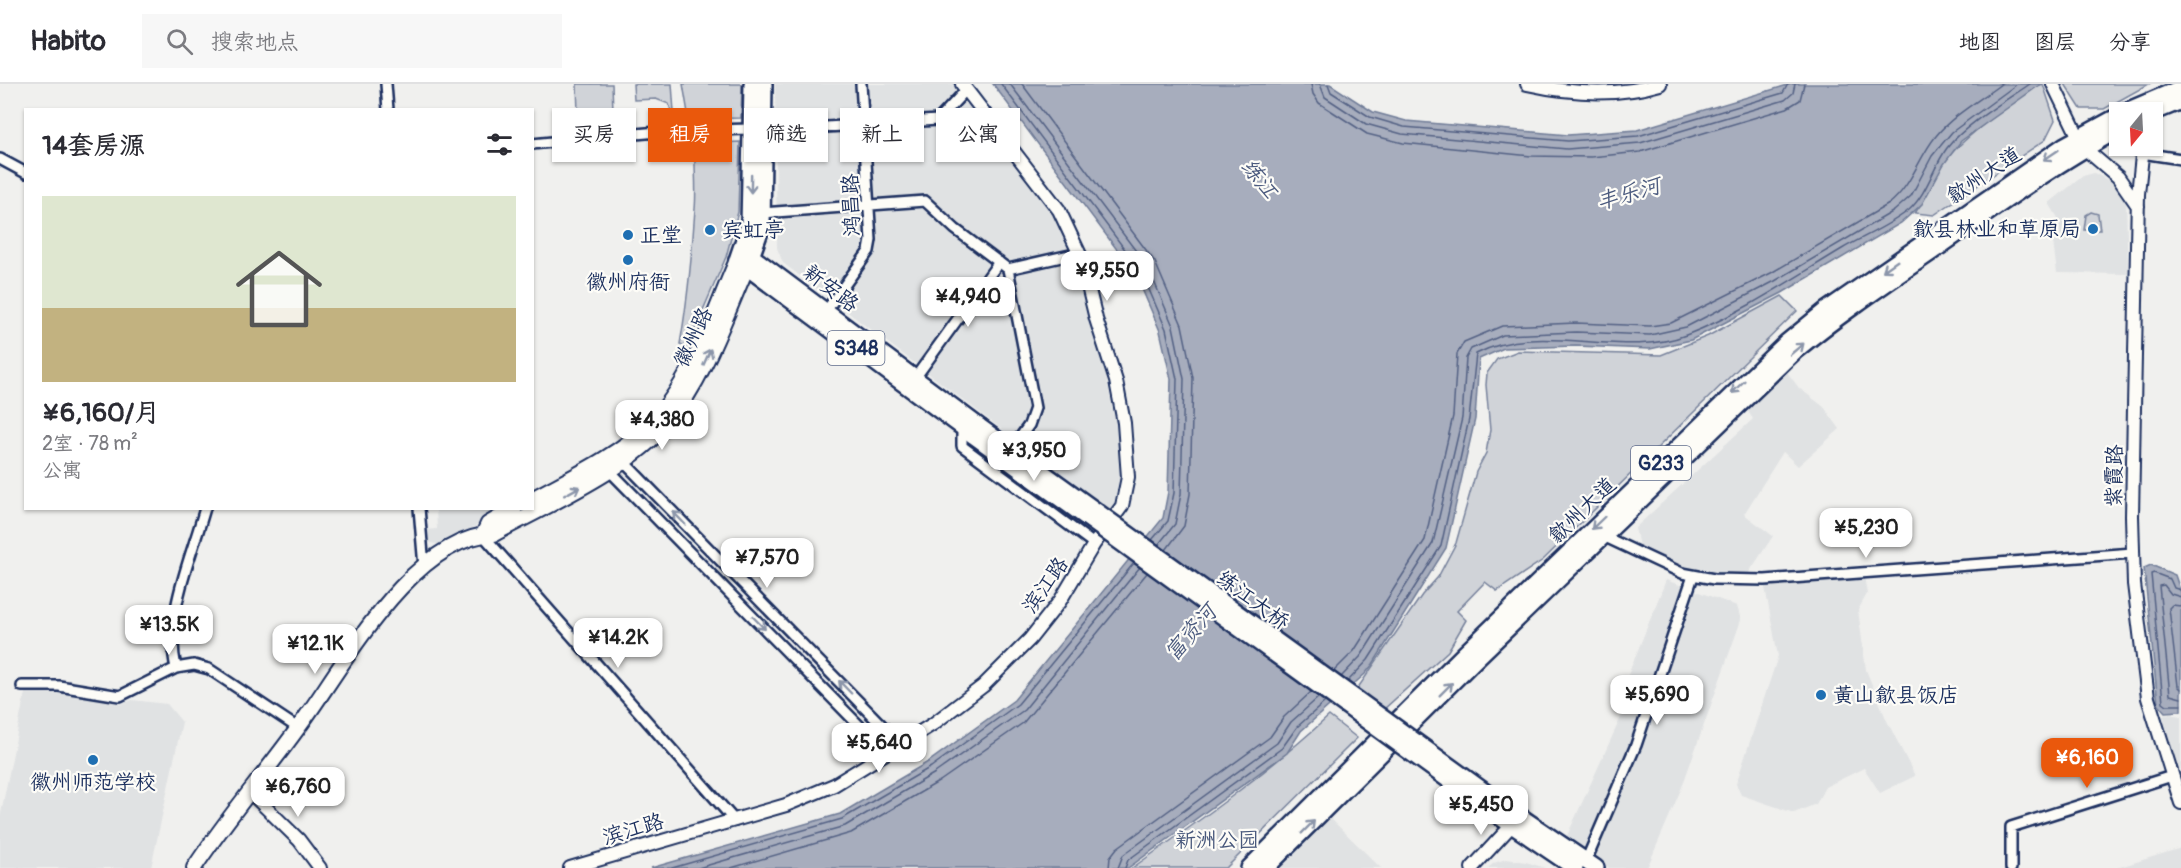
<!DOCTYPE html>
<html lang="zh">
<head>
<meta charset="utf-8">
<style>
	:root { --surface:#fff; --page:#f7f7f7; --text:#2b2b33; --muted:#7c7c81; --line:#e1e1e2; --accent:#ea580c }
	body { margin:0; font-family:Pangolin,"LXGW WenKai TC",sans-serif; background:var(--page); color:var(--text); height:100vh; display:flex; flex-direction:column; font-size:22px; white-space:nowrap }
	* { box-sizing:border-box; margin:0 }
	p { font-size:20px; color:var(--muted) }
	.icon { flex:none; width:33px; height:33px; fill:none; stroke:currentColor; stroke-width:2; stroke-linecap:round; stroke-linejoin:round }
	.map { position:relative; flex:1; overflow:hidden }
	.drawer { position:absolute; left:24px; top:24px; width:510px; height:402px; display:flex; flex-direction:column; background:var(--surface); border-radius:0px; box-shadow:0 2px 4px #0004 }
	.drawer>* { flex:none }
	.top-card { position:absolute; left:552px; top:24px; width:570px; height:54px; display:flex; gap:12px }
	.needle { width:39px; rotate:198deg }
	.controls { position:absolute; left:2109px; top:18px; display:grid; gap:12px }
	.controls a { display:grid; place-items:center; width:54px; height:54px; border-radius:0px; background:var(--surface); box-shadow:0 2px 4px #0004; font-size:30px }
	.price { position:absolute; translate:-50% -51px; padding:0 14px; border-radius:12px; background:#fff; color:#222; font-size:20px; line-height:39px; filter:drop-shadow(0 2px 3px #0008) }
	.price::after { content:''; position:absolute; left:50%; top:36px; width:18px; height:14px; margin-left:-9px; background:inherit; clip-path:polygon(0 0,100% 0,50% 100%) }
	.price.on { background:var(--accent); color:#fff }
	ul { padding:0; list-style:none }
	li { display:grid; align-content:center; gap:12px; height:318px; padding:0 18px }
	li+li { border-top:2px solid var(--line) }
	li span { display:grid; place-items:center; height:186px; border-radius:0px; color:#555 }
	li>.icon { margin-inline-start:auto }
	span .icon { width:108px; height:108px; fill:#fffc; stroke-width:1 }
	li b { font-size:26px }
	h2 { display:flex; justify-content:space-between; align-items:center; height:72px; padding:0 18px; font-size:26px }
	.chip { padding:0 21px; border-radius:0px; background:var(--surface); box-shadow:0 2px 4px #0004; font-size:21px; line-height:54px }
	.chip.on { background:var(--accent); color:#fff }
	header { display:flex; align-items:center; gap:36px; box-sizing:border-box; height:84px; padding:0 30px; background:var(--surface); border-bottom:2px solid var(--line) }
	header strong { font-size:28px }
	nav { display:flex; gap:33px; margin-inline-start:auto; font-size:21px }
	.search { width:420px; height:54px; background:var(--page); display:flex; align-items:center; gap:15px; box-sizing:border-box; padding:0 21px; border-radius:0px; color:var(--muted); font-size:22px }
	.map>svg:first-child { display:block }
	.built { fill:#e0e2e3 }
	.green { fill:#d0d3d8; stroke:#76819b; stroke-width:1.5 }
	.water { fill:#a7adbd; stroke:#6f7b97; stroke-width:1.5 }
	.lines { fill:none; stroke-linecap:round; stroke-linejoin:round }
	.shore { stroke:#536184; stroke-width:1.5 }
	.minor-tunnel { stroke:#c5c9d1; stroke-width:9; stroke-dasharray:9 4.5; stroke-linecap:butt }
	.minor-casing { stroke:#1b2f5e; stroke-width:14 }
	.tertiary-casing { stroke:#1b2f5e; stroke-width:16 }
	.secondary-casing { stroke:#1b2f5e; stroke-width:18 }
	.primary-casing { stroke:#1b2f5e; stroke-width:20 }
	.trunk-casing { stroke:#1b2f5e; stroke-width:20 }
	.minor { stroke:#fdfcf7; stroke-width:9 }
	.tertiary { stroke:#fdfcf7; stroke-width:12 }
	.secondary { stroke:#fdfcf7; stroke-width:14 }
	.primary { stroke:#fdfcf7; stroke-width:15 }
	.trunk { stroke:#fdfcf7; stroke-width:15 }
	.primary-bridge-casing { stroke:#1b2f5e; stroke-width:20; stroke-linecap:butt }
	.primary-bridge { stroke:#fdfcf7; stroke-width:15 }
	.oneway { stroke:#8c96aa }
	.poi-dot { fill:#1f6fb2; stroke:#fdfcf7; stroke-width:2 }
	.labels { text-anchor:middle; stroke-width:4.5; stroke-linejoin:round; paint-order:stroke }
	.shield { fill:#fdfcf7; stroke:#5f6c8c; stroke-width:1.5 }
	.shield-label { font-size:20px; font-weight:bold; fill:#1b2f5e }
	.street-label { font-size:21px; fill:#1b2f5e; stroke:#fdfcf7 }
	.poi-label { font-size:21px; fill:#1b2f5e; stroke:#fdfcf7; text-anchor:start }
	.park-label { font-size:21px; fill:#48587c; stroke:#fdfcf7 }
	.water-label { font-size:22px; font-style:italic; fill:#4c5b7f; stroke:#fdfcf7 }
</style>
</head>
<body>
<header>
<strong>Habito</strong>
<div class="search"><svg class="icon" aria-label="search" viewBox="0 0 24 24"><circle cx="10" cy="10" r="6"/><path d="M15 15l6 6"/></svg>搜索地点</div>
<nav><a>地图</a><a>图层</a><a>分享</a></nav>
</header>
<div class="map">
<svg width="2181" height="784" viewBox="0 0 2181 784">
	<rect width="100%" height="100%" fill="#f0f0ee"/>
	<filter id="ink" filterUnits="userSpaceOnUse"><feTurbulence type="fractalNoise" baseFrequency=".0167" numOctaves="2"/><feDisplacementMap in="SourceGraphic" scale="12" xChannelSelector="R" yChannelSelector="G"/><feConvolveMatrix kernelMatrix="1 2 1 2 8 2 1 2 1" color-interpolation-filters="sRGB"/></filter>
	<g filter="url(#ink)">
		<path class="built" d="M775 0H960L1059 133 1079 174 1122 363 1123 408 1109 427 783 179 777 164Z
			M2094 89 2114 99 2126 116 2128 190 2057 189 2053 158 2061 155 2058 134 2049 119 2083 92Z
			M1787 288 1799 304 1824 323 1840 345 1798 382 1783 368 1744 430 1773 452 1748 490 1698 489 1639 462 1635 444 1753 335 1747 326Z
			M436 425H504L443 461 424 458V446L437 445Z
			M1864 492 1867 510 1858 526 1866 586 1887 637 1915 692 1880 709 1864 684 1825 703 1816 720 1794 729 1741 711 1736 700 1778 572 1764 498Z
			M1666 496 1737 522 1741 536 1682 703 1647 784H1609L1566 754 1626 622 1618 616Z
			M47 604 121 620 132 616 167 620 182 638 151 784H0V734L25 609Z
			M2168 630 2181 632V686L2174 675 2163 632Z
			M1329 733 1381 784H1281Z
			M2181 764V784H2117Z
			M1506 775 1526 778 1545 784H1488L1494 779Z"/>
		<path class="green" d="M577 0H612L613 27 578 29Z
			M633 0H672L674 28 671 27 669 20 656 15 634 16Z
			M683 0H742L741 34 689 35Z
			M2043 0 2055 36 2045 56 1934 131 1915 129C1928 112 1934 94 1945 77 1959 58 2021 8 2043 0Z
			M2065 0H2149L2104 25H2081Z
			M740 58 738 128 726 173 687 263 680 260C688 215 692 170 695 125 697 104 694 81 695 60Z
			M2091 128 2098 130 2100 146H2084L2086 131Z
			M1782 212 1797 227 1543 476 1497 507 1485 498 1457 527 1466 536 1448 567 1384 625 1355 608 1422 511 1438 493 1456 459 1476 388 1486 369 1490 346 1486 301 1487 289 1497 275 1518 267 1661 271 1708 252Z
			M1329 632 1357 654 1226 784H1132C1201 736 1268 688 1329 632Z"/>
		<path class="water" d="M993 0H1330L1373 28 1406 37 1568 51 1637 46 1791 0H2041L1961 57 1944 80 1922 120 1901 139 1782 209 1691 256 1650 265 1576 262 1504 264 1479 275 1475 335 1446 464 1373 580 1365 590 1301 647 1287 669 1128 784H651L840 730 928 678 1014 616 1163 434 1168 408 1171 295 1160 247 1136 191Z
			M2151 481 2175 491 2181 509V627L2165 628 2158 620 2144 484Z"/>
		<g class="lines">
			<path class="shore" d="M1001 0 1141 187 1166 245 1177 295 1174 409 1168 437 1152 456
				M1010 0 1148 183 1173 242 1184 295 1181 410 1175 440 1158 461
				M1022 0 1155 178 1182 241 1193 294 1190 410 1184 442 1166 466
				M1311 0 1313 10 1319 19 1367 50 1403 59 1531 72 1591 73 1640 68 1787 24 1800 16 1804 0
				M1320 0 1325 13 1366 40 1402 50 1567 65 1640 59 1785 16 1793 9 1795 0
				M1328 0 1331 8 1370 33 1404 43 1568 57 1638 52 1783 9 1788 0
				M2181 506 2174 504 2170 495 2154 489 2151 490 2163 618 2167 621H2181
				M2181 513 2171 510 2164 501 2159 502 2170 611 2181 614
				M2181 522 2172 521 2169 524 2178 602 2181 605
				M1334 587 1354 567 1425 456 1453 332 1457 270 1464 258 1502 242 1576 239 1650 242 1671 239 1771 189 1889 120C1912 102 1918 74 1936 52 1953 31 1980 16 2001 0
				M1341 593 1361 572 1433 459 1462 334 1466 274 1471 265 1503 251 1576 248 1650 251 1686 243 1775 197 1894 127 1911 112 1932 72 1952 48 2017 0
				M1348 597 1368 576 1441 462 1469 335 1476 270C1539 236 1623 276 1686 251 1741 230 1792 195 1842 165 1864 152 1889 142 1909 126 1927 110 1933 83 1947 64 1966 40 2005 17 2030 0
				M672 784 842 735 931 683 1018 620 1134 479
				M698 784 845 742 935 689 1024 626 1140 483
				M731 784 851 749 940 697 1023 639 1147 489
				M1109 784 1110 773 1117 764 1270 653 1284 633 1311 608
				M1118 784 1123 771 1277 659 1291 638 1319 613
				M1125 784 1128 776 1282 664 1297 643 1325 618"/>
			<path class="minor-tunnel" d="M552 58 569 56"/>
			<defs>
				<path id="minor" d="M386 0 388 26
					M763 47 938 36 966 6
					M569 56 669 47 751 45
					M532 60 552 58
					M2142 69 2181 75
					M0 75 26 89
					M762 129 925 117 955 145 1008 185
					M1008 185 1079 169
					M826 227 869 167 871 156 861 0
					M915 294 999 178
					M962 343V362L1094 460
					M621 375 900 660
					M606 383 886 669
					M996 387 1029 341 1035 324 1008 185
					M419 424 424 483
					M483 451 735 737
					M1603 452 1682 489 1714 495 1765 496 2133 469
					M176 584C164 531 191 475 205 424
					M22 602H59L120 612 176 584 194 581 209 585 298 644
					M1586 777 1636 661 1693 492
					M2011 784V743L2172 692"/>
				<path id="tertiary" d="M1527 0C1572 10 1616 13 1660 0
					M2053 0 2084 64 2118 93 2138 122
					M2143 62 2138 110 2132 432 2134 500 2148 614 2181 719
					M249 707 299 756 320 784
					M570 784 786 721 834 701 933 640 983 602 1030 555 1060 517 1094 460 1122 422 1128 393 1124 339 1116 297 1096 235 1081 173 1059 126 962 0
					M1472 784 1512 741"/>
				<path id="secondary" d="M532 415C572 393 616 373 649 341 693 299 713 230 737 176
					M483 451 488 440 515 424
					M194 784C226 735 264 691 298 644 342 585 411 453 494 450 549 420 630 385 669 337 705 293 724 235 747 183"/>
				<path id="primary" d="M752 0 749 141 737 176 974 352
					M742 165 980 343
					M748 181 762 142 764 0
					M1502 720 1596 784
					M1494 729 1575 784"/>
				<path id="trunk" d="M2124 28 2181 4
					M2152 29 2181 17
					M1249 784 1465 569 1787 258 1825 227 2065 61 2120 31
					M1266 784 1474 577 1795 267C1840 230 1888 198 1936 165 1996 123 2055 80 2120 45"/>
			</defs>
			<use href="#minor" class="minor-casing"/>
			<use href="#tertiary" class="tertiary-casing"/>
			<use href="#secondary" class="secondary-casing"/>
			<use href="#primary" class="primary-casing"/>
			<use href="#trunk" class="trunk-casing"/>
			<use href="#minor" class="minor"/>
			<use href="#tertiary" class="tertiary"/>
			<use href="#secondary" class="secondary"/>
			<use href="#primary" class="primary"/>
			<use href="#trunk" class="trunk"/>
			<defs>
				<path id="primary-bridge" d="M980 343 1502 720
					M974 352 1494 729"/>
			</defs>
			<use href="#primary-bridge" class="primary-bridge-casing"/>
			<use href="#primary-bridge" class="primary-bridge"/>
		</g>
		<defs><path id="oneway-shaft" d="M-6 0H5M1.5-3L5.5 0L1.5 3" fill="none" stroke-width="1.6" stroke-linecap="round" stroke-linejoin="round" transform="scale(1.5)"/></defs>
		<g class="oneway">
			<use href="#oneway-shaft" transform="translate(2051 71) rotate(146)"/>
			<use href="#oneway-shaft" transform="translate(751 100) rotate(91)"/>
			<use href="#oneway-shaft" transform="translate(1890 182) rotate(145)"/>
			<use href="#oneway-shaft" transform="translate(1797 265) rotate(-40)"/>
			<use href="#oneway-shaft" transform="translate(707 273) rotate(-66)"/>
			<use href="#oneway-shaft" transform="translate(1738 303) rotate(136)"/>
			<use href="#oneway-shaft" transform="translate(572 407) rotate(-29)"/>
			<use href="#oneway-shaft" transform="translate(679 434) rotate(-134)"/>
			<use href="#oneway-shaft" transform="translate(1598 439) rotate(136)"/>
			<use href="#oneway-shaft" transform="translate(759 539) rotate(46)"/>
			<use href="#oneway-shaft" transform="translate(845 603) rotate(-134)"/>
			<use href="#oneway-shaft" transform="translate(1446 605) rotate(-45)"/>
			<use href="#oneway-shaft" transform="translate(1308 743) rotate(-45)"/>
		</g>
	</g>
	<g class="poi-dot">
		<circle cx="2093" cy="145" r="6"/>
		<circle cx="710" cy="146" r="6"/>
		<circle cx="628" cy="151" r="6"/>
		<circle cx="628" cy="176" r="6"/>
		<circle cx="1821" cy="611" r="6"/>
		<circle cx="93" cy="676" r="6"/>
	</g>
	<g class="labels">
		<g class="shield">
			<rect x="827.5" y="247" width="57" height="34" rx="4.5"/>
			<rect x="1631" y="362" width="60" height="34" rx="4.5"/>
		</g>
		<g class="shield-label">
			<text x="856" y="271">S348</text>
			<text x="1661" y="386">G233</text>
		</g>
		<g class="street-label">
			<text transform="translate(1984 91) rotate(-34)" y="7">歙州大道</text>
			<text transform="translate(851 121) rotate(-92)" y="7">鸿昌路</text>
			<text transform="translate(831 204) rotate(37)" y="7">新安路</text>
			<text transform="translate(693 253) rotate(-65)" y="7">徽州路</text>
			<text transform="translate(2114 392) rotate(-89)" y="7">紫霞路</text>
			<text transform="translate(1582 426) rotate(-44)" y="7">歙州大道</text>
			<text transform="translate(1045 501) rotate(-55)" y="7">滨江路</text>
			<text transform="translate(1253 516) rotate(36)" y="7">练江大桥</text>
			<text transform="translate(633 745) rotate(-16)" y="7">滨江路</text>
		</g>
		<g class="poi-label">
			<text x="2081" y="152" text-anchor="end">歙县林业和草原局</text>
			<text x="722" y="153">宾虹亭</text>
			<text x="640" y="158">正堂</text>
			<text x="628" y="205" text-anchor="middle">徽州府衙</text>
			<text x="1833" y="618">黄山歙县饭店</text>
			<text x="93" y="705" text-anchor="middle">徽州师范学校</text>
		</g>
		<g class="park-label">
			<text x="1217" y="763">新洲公园</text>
		</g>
		<g class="water-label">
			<text transform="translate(1260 94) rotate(51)" y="8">练江</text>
			<text transform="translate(1628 109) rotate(-16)" y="8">丰乐河</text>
			<text transform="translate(1190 548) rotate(-49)" y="8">富资河</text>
		</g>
	</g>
</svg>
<div class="controls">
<a><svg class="needle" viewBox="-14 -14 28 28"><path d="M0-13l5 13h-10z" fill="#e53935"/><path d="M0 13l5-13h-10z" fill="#7c7c81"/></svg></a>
</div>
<b class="price" style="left:1107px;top:218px">¥9,550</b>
<b class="price" style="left:968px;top:244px">¥4,940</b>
<b class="price" style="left:662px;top:367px">¥4,380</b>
<b class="price" style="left:1034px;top:398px">¥3,950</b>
<b class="price" style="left:1866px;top:475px">¥5,230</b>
<b class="price" style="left:767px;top:505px">¥7,570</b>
<b class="price" style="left:169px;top:572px">¥13.5K</b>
<b class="price" style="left:618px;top:585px">¥14.2K</b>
<b class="price" style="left:315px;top:591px">¥12.1K</b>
<b class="price" style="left:1657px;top:642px">¥5,690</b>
<b class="price" style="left:879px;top:690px">¥5,640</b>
<b class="price on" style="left:2087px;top:705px">¥6,160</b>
<b class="price" style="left:298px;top:734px">¥6,760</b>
<b class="price" style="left:1481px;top:752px">¥5,450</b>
<div class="top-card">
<a class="chip">买房</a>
<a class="chip on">租房</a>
<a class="chip">筛选</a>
<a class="chip">新上</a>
<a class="chip">公寓</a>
</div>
<section class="drawer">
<h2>14套房源<svg class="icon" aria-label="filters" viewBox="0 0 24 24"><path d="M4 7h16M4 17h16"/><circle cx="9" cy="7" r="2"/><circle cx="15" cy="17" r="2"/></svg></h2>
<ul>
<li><span style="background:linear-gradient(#dfe7d0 60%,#c2b280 0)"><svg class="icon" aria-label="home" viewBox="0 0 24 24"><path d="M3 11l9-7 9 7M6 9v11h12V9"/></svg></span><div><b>¥6,160/月</b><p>2室 · 78 m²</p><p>公寓</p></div></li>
</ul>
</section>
</div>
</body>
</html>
